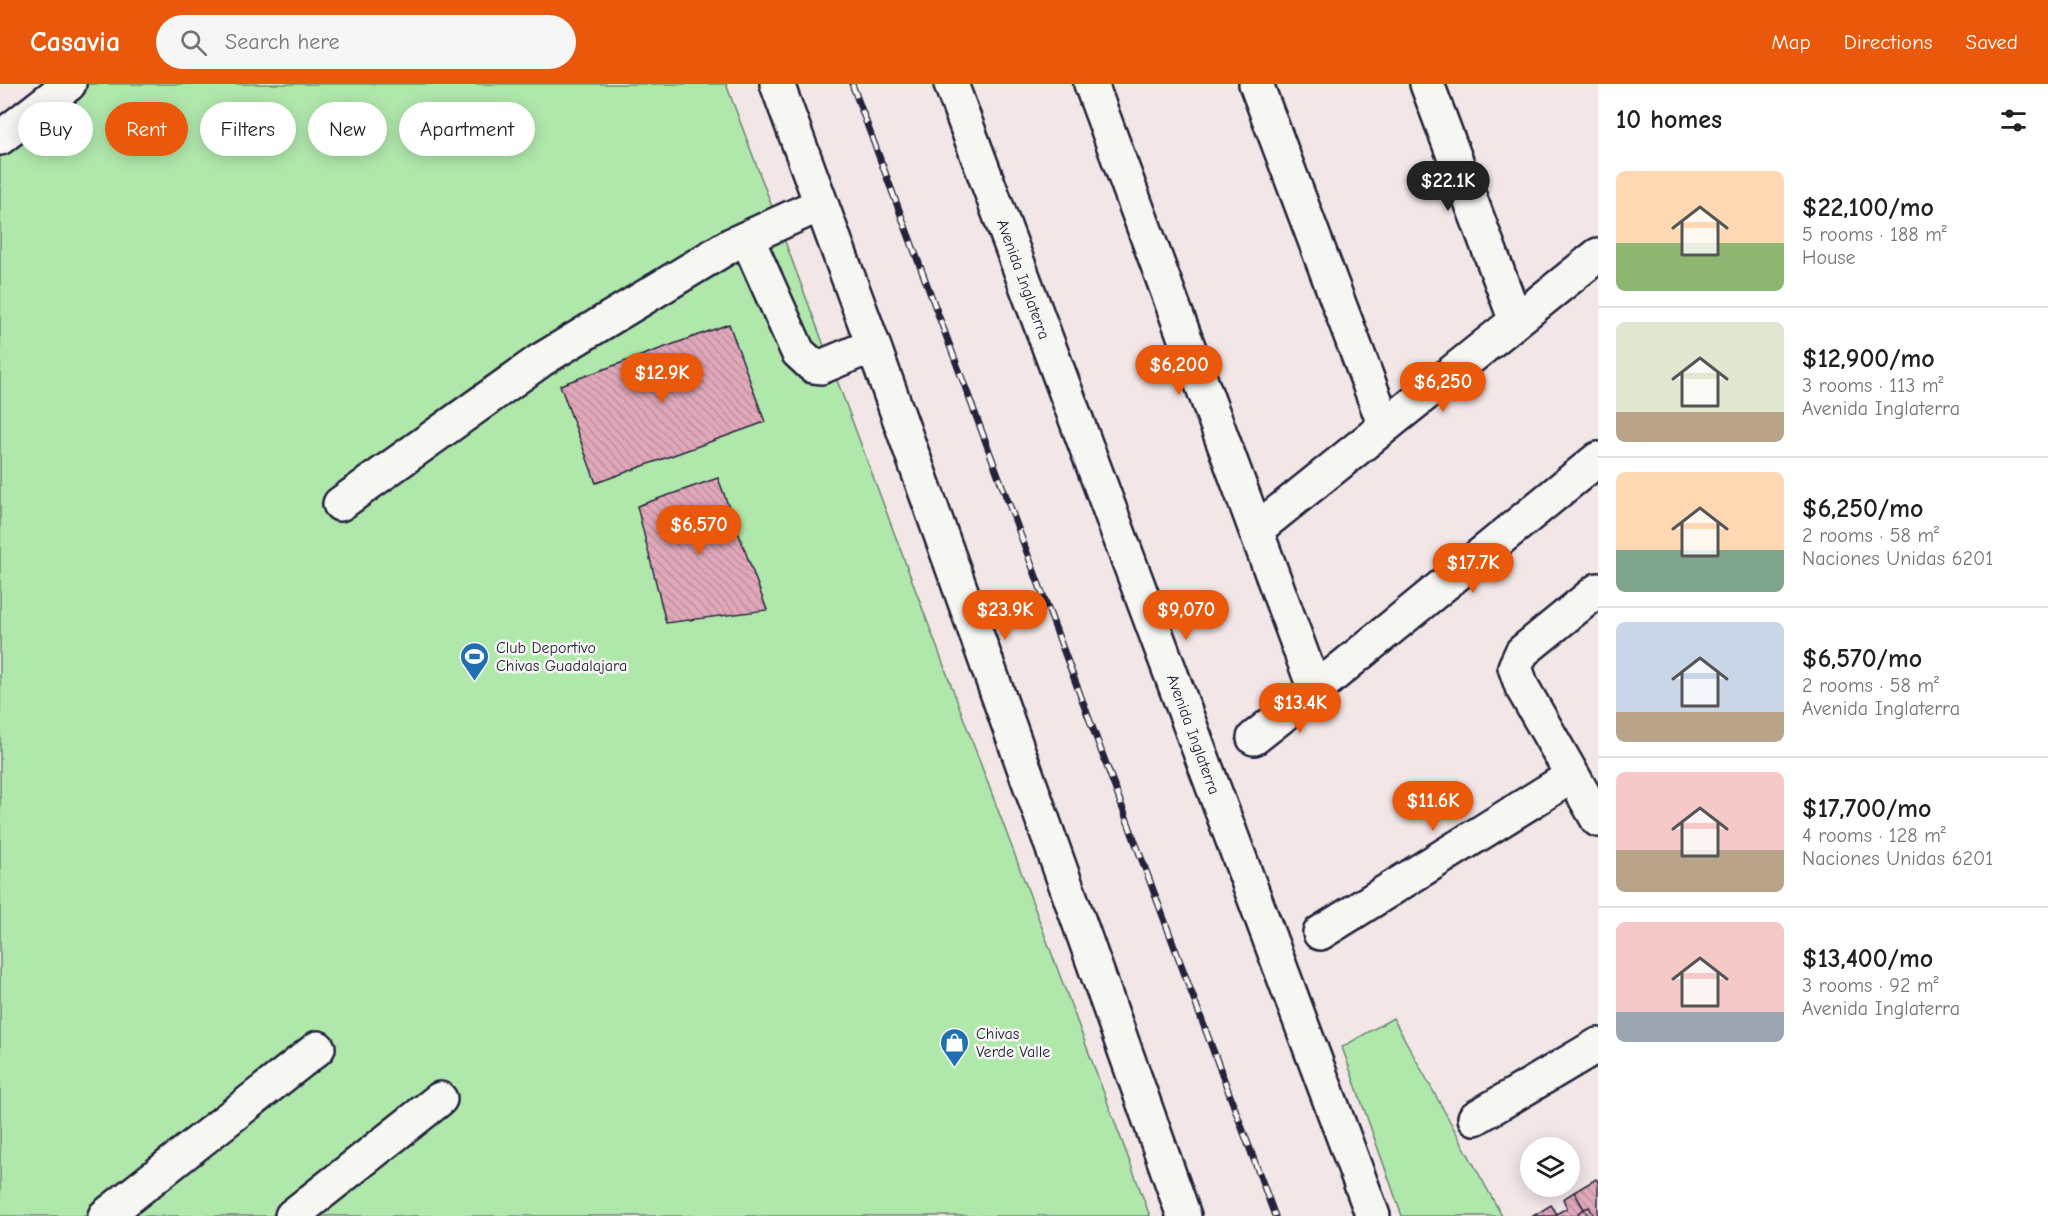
<!DOCTYPE html>
<html lang="en">
<head>
<meta charset="utf-8">
<style>
	:root { --surface:#fff; --page:#f6f6f6; --text:#202124; --muted:#757577; --line:#e0e0e0; --accent:#ea580c }
	body { margin:0; font-family:"Comic Neue",sans-serif; background:var(--page); color:var(--text); height:100vh; display:flex; flex-direction:column; font-size:22px; white-space:nowrap }
	* { box-sizing:border-box; margin:0 }
	p { font-size:20px; color:var(--muted) }
	.icon { flex:none; width:33px; height:33px; fill:none; stroke:currentColor; stroke-width:2; stroke-linecap:round; stroke-linejoin:round }
	.map { position:relative; flex:1; overflow:hidden }
	.details { display:flex; flex-direction:column; background:var(--surface); width:450px }
	.details>* { flex:none }
	.top-card { position:absolute; left:18px; top:18px; width:570px; height:54px; display:flex; gap:12px }
	.fabs { position:absolute; left:1520px; top:1053px; display:grid; gap:12px }
	.fabs a { display:grid; place-items:center; width:60px; height:60px; border-radius:50%; background:var(--surface); box-shadow:0 3px 15px #0003; font-size:30px }
	.price { position:absolute; translate:-50% -51px; padding:0 14px; border-radius:21px; background:var(--accent); color:#fff; font-size:20px; line-height:39px; filter:drop-shadow(0 2px 3px #0008) }
	.price::after { content:''; position:absolute; left:50%; top:36px; width:18px; height:14px; margin-left:-9px; background:inherit; clip-path:polygon(0 0,100% 0,50% 100%) }
	.price.selected { background:#222; color:#fff }
	ul { padding:0; list-style:none }
	li { display:flex; align-items:center; gap:18px; height:150px; padding:0 18px }
	li+li { border-top:2px solid var(--line) }
	li span { display:grid; place-items:center; flex:none; width:168px; height:120px; border-radius:9px; color:#555 }
	li>.icon { margin-inline-start:auto }
	span .icon { width:72px; height:72px; fill:#fffc; stroke-width:1 }
	li b { font-size:26px }
	h2 { display:flex; justify-content:space-between; align-items:center; height:72px; padding:0 18px; font-size:26px }
	.chip { padding:0 21px; border-radius:27px; background:var(--surface); box-shadow:0 3px 15px #0003; font-size:21px; line-height:54px }
	.chip.selected { background:var(--accent); color:#fff }
	header { display:flex; align-items:center; gap:36px; box-sizing:border-box; height:84px; padding:0 30px; background:var(--accent); color:#fff }
	header strong { font-size:28px }
	nav { display:flex; gap:33px; margin-inline-start:auto; font-size:21px }
	.search { width:420px; height:54px; background:var(--page); display:flex; align-items:center; gap:15px; box-sizing:border-box; padding:0 21px; border-radius:33px; color:var(--muted); font-size:22px }
	main { display:flex; flex:1; min-height:0 }
	.map>svg:first-child { display:block }
	.green { fill:#b0e8ac; stroke:#698574; stroke-width:1.5 }
	.building { fill:url(#building-back-hatch); stroke:#22223b; stroke-width:1.5 }
	.lines { fill:none; stroke-linecap:round; stroke-linejoin:round }
	.minor-casing { stroke:#22223b; stroke-width:38 }
	.minor { stroke:#f6f6f2; stroke-width:33 }
	.rail-casing { stroke:#22223b; stroke-width:7 }
	.rail { stroke:#f6f6f2; stroke-width:4.5; stroke-dasharray:14; stroke-linecap:butt }
	.labels { text-anchor:middle; stroke-width:5; stroke-linejoin:round; paint-order:stroke }
	.street-label { font-size:16px; fill:#22223b; stroke:#f6f6f2 }
	.poi-label { font-size:16px; fill:#22223b; stroke:#f6f6f2; text-anchor:start }
</style>
</head>
<body>
<header>
<strong>Casavia</strong>
<div class="search"><svg class="icon" aria-label="search" viewBox="0 0 24 24"><circle cx="10" cy="10" r="6"/><path d="M15 15l6 6"/></svg>Search here</div>
<nav><a>Map</a><a>Directions</a><a>Saved</a></nav>
</header>
<main>
<div class="map">
<svg width="1598" height="1132" viewBox="0 0 1598 1132">
	<defs>
		<pattern id="building-back-hatch" width="6" height="6" patternUnits="userSpaceOnUse" patternTransform="scale(1.5)"><rect width="6" height="6" fill="#e0a8b9"/><path d="M-1 5l2 2M0 0l6 6M5-1l2 2" fill="none" stroke="#c090a0"/></pattern>
	</defs>
	<rect width="100%" height="100%" fill="#f2e6e7"/>
	<filter id="ink" filterUnits="userSpaceOnUse"><feTurbulence type="fractalNoise" baseFrequency=".0167" numOctaves="2"/><feDisplacementMap in="SourceGraphic" scale="12" xChannelSelector="R" yChannelSelector="G"/><feConvolveMatrix kernelMatrix="1 2 1 2 8 2 1 2 1" color-interpolation-filters="sRGB"/></filter>
	<g filter="url(#ink)">
		<path class="green" d="M81 0H726L1150 1132H0V63Z
			M1393 934 1502 1132H1402L1342 963Z"/>
		<path class="building" d="M729 240 765 338 596 399 560 301Z
			M718 394 767 526 666 539 637 422Z
			M1596 1095 1598 1098V1132H1594L1589 1123 1584 1125 1574 1108Z
			M1574 1108 1584 1125 1578 1129 1580 1132H1558L1556 1130 1567 1124 1563 1115Z
			M1551 1121 1558 1132H1533Z
			M1589 1123 1594 1132H1588L1584 1125Z
			M1584 1125 1588 1132H1580L1578 1129Z"/>
		<g class="lines">
			<defs>
				<path id="minor" d="M777 0 875 266 1184 1132
					M951 0 1373 1132
					M1091 0 1315 606
					M1256 0 1385 342
					M1427 0 1516 237
					M0 54 69 0
					M747 154 798 268 813 282 821 283 857 268 875 266
					M340 420 541 276 731 161 821 120
					M1256 446 1598 171
					M1598 506 1522 568 1515 583 1522 603 1598 736
					M1254 654 1315 606 1598 375
					M1320 849 1572 692
					M1475 1034 1598 961
					M105 1132 318 964
					M292 1132 440 1015"/>
			</defs>
			<use href="#minor" class="minor-casing"/>
			<use href="#minor" class="minor"/>
			<defs>
				<path id="rail" d="M852 0 1275 1132"/>
			</defs>
			<use href="#rail" class="rail-casing"/>
			<use href="#rail" class="rail"/>
		</g>
	</g>
	<defs>
		<symbol id="stadium-pin" viewBox="-11 -11 22 30"><path d="M0 17L-7.5 6A9.5 9.5 0 1 1 7.5 6Z" fill="#1f6fb2" stroke="#f6f6f2"/><path d="M0-5a6.5 5 0 1 0 0 10a6.5 5 0 1 0 0-10ZM-3.5-1.8h7v3.6h-7Z" fill="#fff"/></symbol>
		<symbol id="shop-pin" viewBox="-11 -11 22 30"><path d="M0 17L-7.5 6A9.5 9.5 0 1 1 7.5 6Z" fill="#1f6fb2" stroke="#f6f6f2"/><path d="M-5-2.5h2.3a2.7 3.5 0 0 1 5.4 0H5L5.5 6h-11ZM-1.5-2.5h3a1.5 2.3 0 0 0-3 0Z" fill="#fff"/></symbol>
	</defs>
	<g fill-rule="evenodd">
		<use href="#stadium-pin" x="458" y="556" width="33" height="45"/>
		<use href="#shop-pin" x="938" y="942" width="33" height="45"/>
	</g>
	<g class="labels">
		<g class="street-label">
			<text transform="translate(1024 195) rotate(70)" y="6">Avenida Inglaterra</text>
			<text transform="translate(1194 650) rotate(70)" y="6">Avenida Inglaterra</text>
		</g>
		<g class="poi-label">
			<text x="496" y="569">Club Deportivo<tspan x="496" dy="18">Chivas Guadalajara</tspan></text>
			<text x="976" y="955">Chivas<tspan x="976" dy="18">Verde Valle</tspan></text>
		</g>
	</g>
</svg>
<div class="fabs">
<a><svg class="icon" aria-label="layers" viewBox="0 0 24 24"><path d="M12 4l9 5-9 5-9-5zM3 14l9 5 9-5"/></svg></a>
</div>
<b class="price selected" style="left:1448px;top:128px">$22.1K</b>
<b class="price" style="left:1179px;top:312px">$6,200</b>
<b class="price" style="left:662px;top:320px">$12.9K</b>
<b class="price" style="left:1443px;top:329px">$6,250</b>
<b class="price" style="left:699px;top:472px">$6,570</b>
<b class="price" style="left:1473px;top:510px">$17.7K</b>
<b class="price" style="left:1005px;top:557px">$23.9K</b>
<b class="price" style="left:1186px;top:557px">$9,070</b>
<b class="price" style="left:1300px;top:650px">$13.4K</b>
<b class="price" style="left:1433px;top:748px">$11.6K</b>
<div class="top-card">
<a class="chip">Buy</a>
<a class="chip selected">Rent</a>
<a class="chip">Filters</a>
<a class="chip">New</a>
<a class="chip">Apartment</a>
</div>
</div>
<section class="details">
<h2>10 homes<svg class="icon" aria-label="filters" viewBox="0 0 24 24"><path d="M4 7h16M4 17h16"/><circle cx="9" cy="7" r="2"/><circle cx="15" cy="17" r="2"/></svg></h2>
<ul>
<li><span style="background:linear-gradient(#ffd9b3 60%,#8fb573 0)"><svg class="icon" aria-label="home" viewBox="0 0 24 24"><path d="M3 11l9-7 9 7M6 9v11h12V9"/></svg></span><div><b>$22,100/mo</b><p>5 rooms · 188 m²</p><p>House</p></div></li>
<li><span style="background:linear-gradient(#dfe7d0 75%,#b9a48a 0)"><svg class="icon" aria-label="home" viewBox="0 0 24 24"><path d="M3 11l9-7 9 7M6 9v11h12V9"/></svg></span><div><b>$12,900/mo</b><p>3 rooms · 113 m²</p><p>Avenida Inglaterra</p></div></li>
<li><span style="background:linear-gradient(#ffd9b3 65%,#7fa58c 0)"><svg class="icon" aria-label="home" viewBox="0 0 24 24"><path d="M3 11l9-7 9 7M6 9v11h12V9"/></svg></span><div><b>$6,250/mo</b><p>2 rooms · 58 m²</p><p>Naciones Unidas 6201</p></div></li>
<li><span style="background:linear-gradient(#c9d6e8 75%,#b9a48a 0)"><svg class="icon" aria-label="home" viewBox="0 0 24 24"><path d="M3 11l9-7 9 7M6 9v11h12V9"/></svg></span><div><b>$6,570/mo</b><p>2 rooms · 58 m²</p><p>Avenida Inglaterra</p></div></li>
<li><span style="background:linear-gradient(#f6c9c9 65%,#b9a48a 0)"><svg class="icon" aria-label="home" viewBox="0 0 24 24"><path d="M3 11l9-7 9 7M6 9v11h12V9"/></svg></span><div><b>$17,700/mo</b><p>4 rooms · 128 m²</p><p>Naciones Unidas 6201</p></div></li>
<li><span style="background:linear-gradient(#f6c9c9 75%,#9aa5b1 0)"><svg class="icon" aria-label="home" viewBox="0 0 24 24"><path d="M3 11l9-7 9 7M6 9v11h12V9"/></svg></span><div><b>$13,400/mo</b><p>3 rooms · 92 m²</p><p>Avenida Inglaterra</p></div></li>
</ul>
</section>
</main>
</body>
</html>
